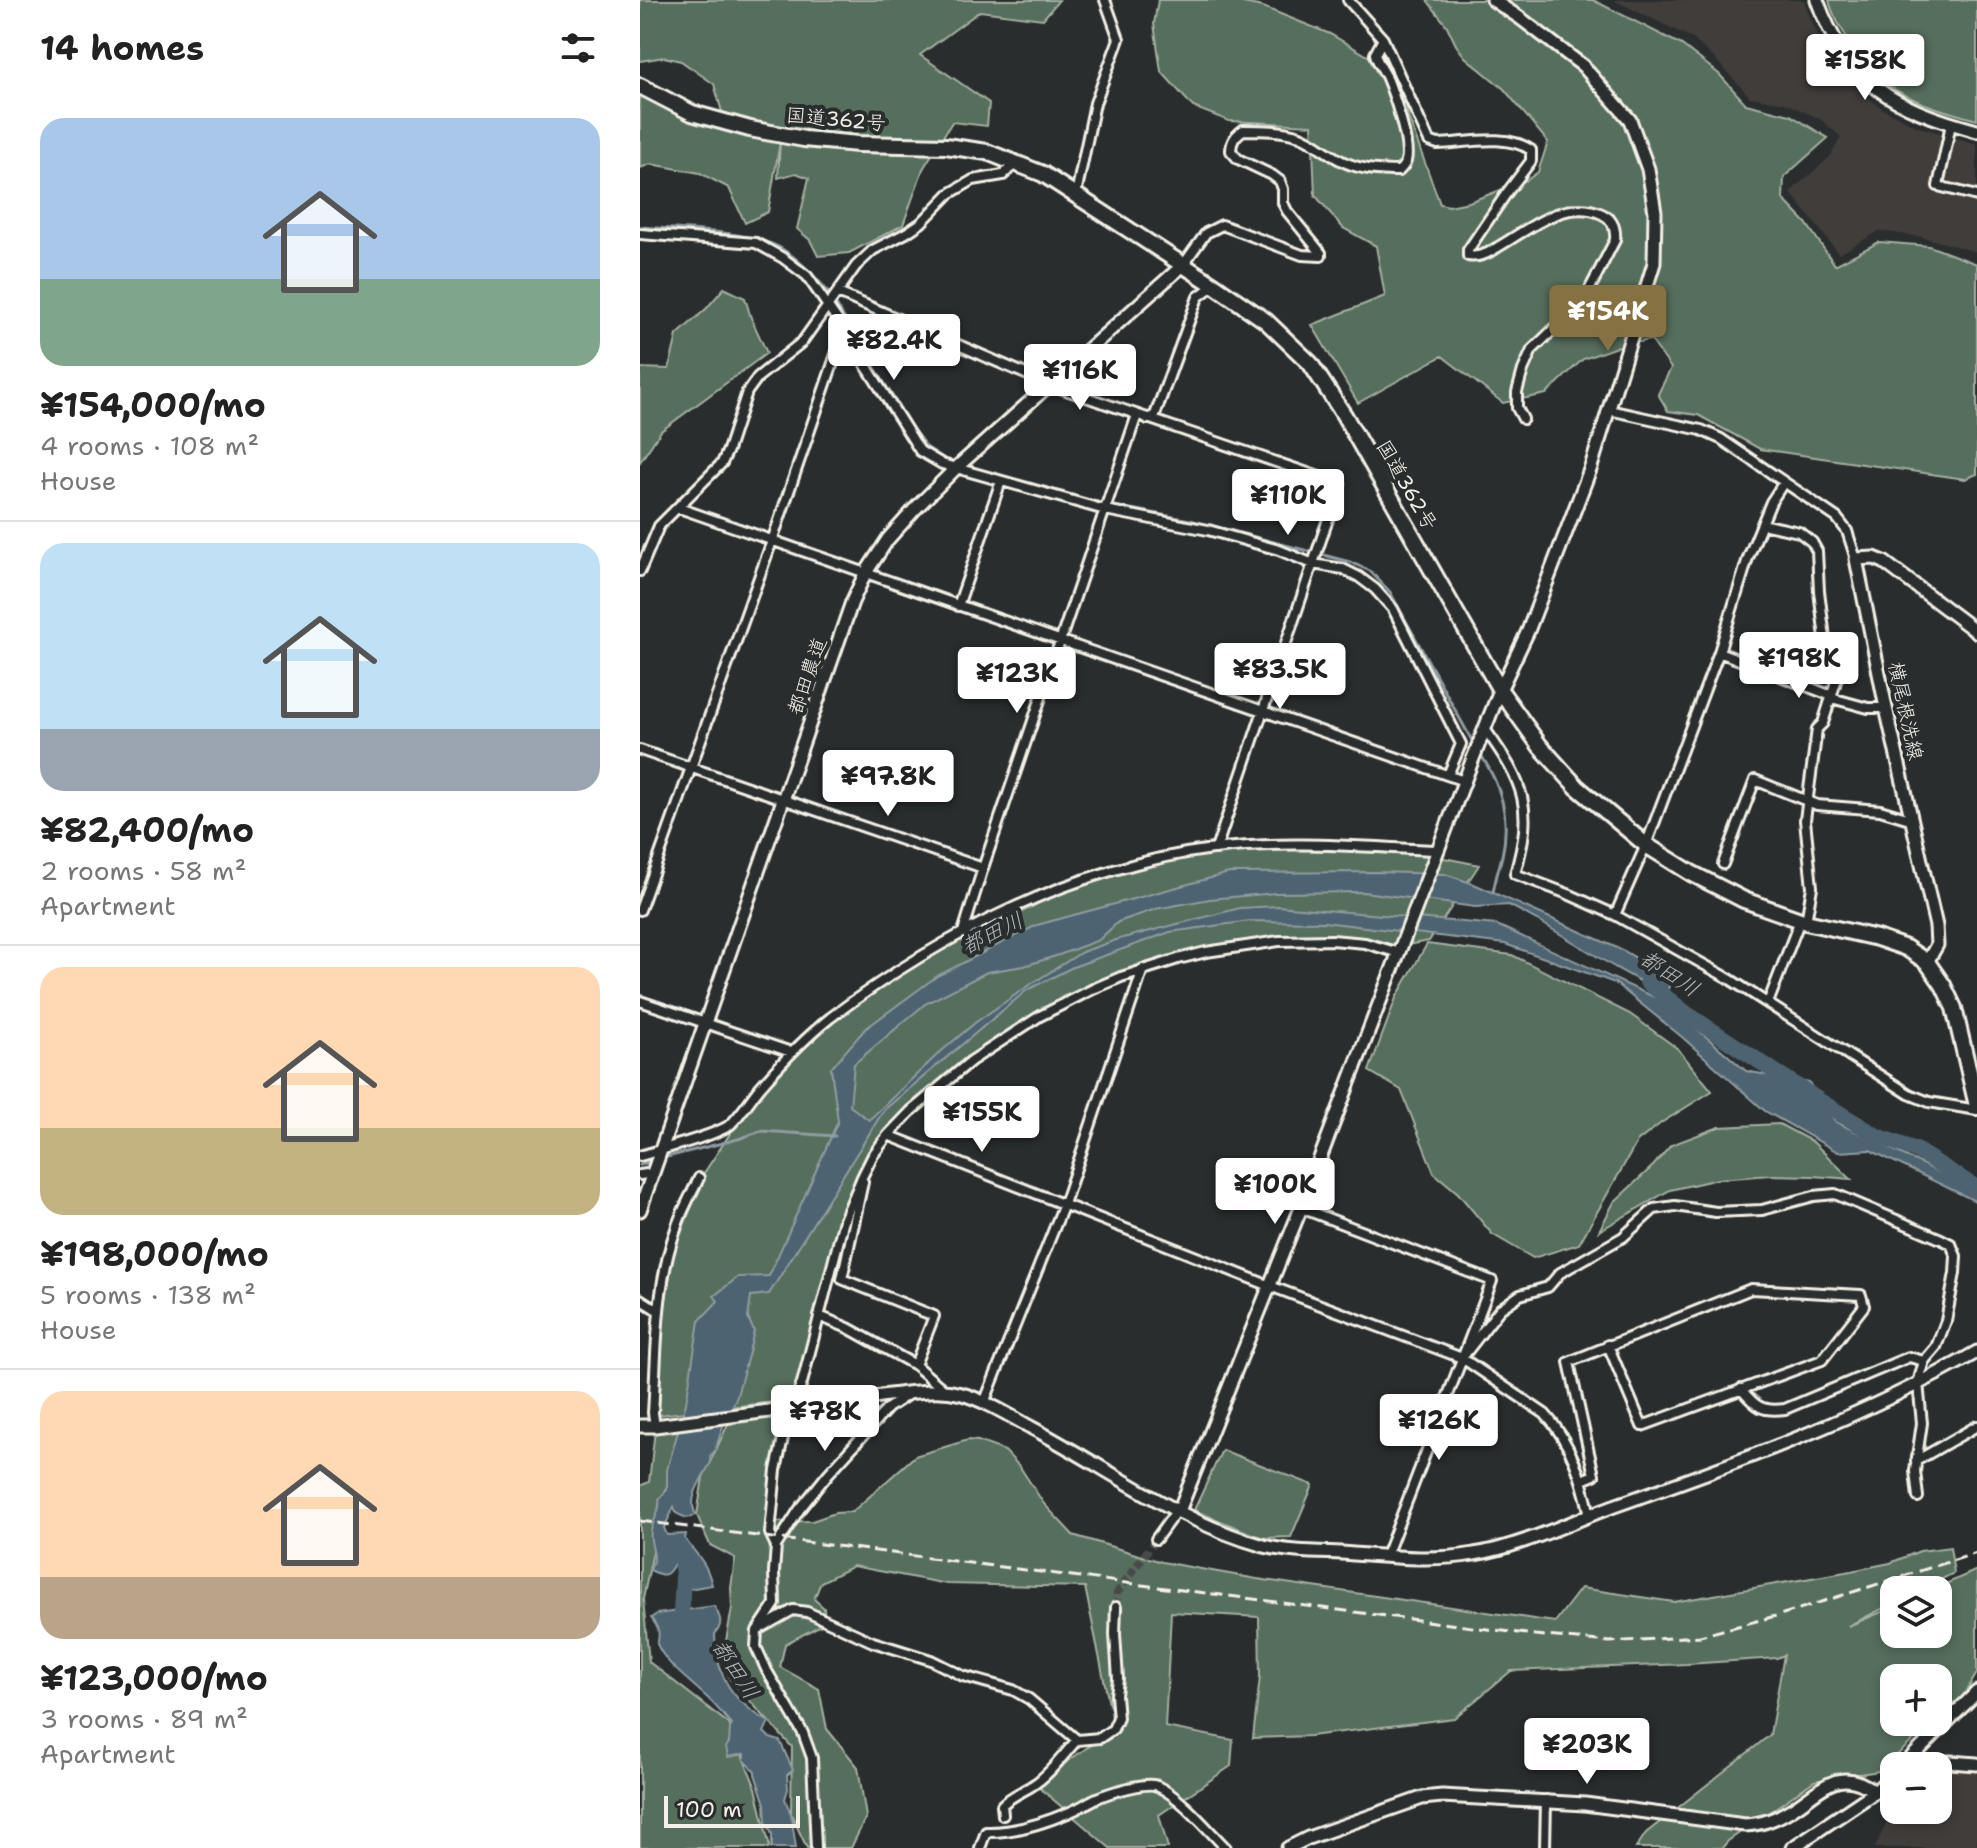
<!DOCTYPE html>
<html lang="en">
<head>
<meta charset="utf-8">
<style>
	:root { --surface:#fff; --page:#f2f2f2; --text:#222; --muted:#767676; --line:#e0e0e0; --accent:#857141 }
	body { margin:0; font-family:"Shantell Sans","Klee One",sans-serif; background:var(--page); color:var(--text); height:100vh; display:flex; flex-direction:column; font-size:30px; white-space:nowrap }
	* { box-sizing:border-box; margin:0 }
	p { font-size:26px; color:var(--muted) }
	.icon { flex:none; width:44px; height:44px; fill:none; stroke:currentColor; stroke-width:2; stroke-linecap:round; stroke-linejoin:round }
	.map { position:relative; flex:1; overflow:hidden }
	.side { display:flex; flex-direction:column; background:var(--surface); width:640px }
	.side>* { flex:none }
	.controls { position:absolute; left:1240px; top:1576px; display:grid; gap:16px }
	.controls a { display:grid; place-items:center; width:72px; height:72px; border-radius:16px; background:var(--surface); box-shadow:0 4px 12px #0003; font-size:40px }
	.scale { position:absolute; left:24px; bottom:20px; width:136px; box-sizing:border-box; padding-left:8px; border:4px solid #f4f1e8; border-top:0; font-size:22px; line-height:28px; white-space:nowrap; color:#f4f1e8; -webkit-text-stroke:6px #2a2d2e; paint-order:stroke }
	.price { position:absolute; translate:-50% -68px; padding:0 18px; border-radius:8px; background:#fff; color:#222; font-size:26px; line-height:52px; filter:drop-shadow(0 2px 4px #0008) }
	.price::after { content:''; position:absolute; left:50%; top:48px; width:24px; height:18px; margin-left:-12px; background:inherit; clip-path:polygon(0 0,100% 0,50% 100%) }
	.price.active { background:var(--accent); color:#fff }
	ul { padding:0; list-style:none }
	li { display:grid; align-content:center; gap:16px; height:424px; padding:0 40px }
	li+li { border-top:2px solid var(--line) }
	li span { display:grid; place-items:center; height:248px; border-radius:24px; color:#555 }
	li>.icon { margin-inline-start:auto }
	span .icon { width:144px; height:144px; fill:#fffc; stroke-width:1 }
	li b { font-size:34px }
	h2 { display:flex; justify-content:space-between; align-items:center; height:96px; padding:0 40px; font-size:34px }
	main { display:flex; flex:1; min-height:0 }
	.map>svg:first-child { display:block }
	.built { fill:#3f3d3a }
	.green { fill:#566e5b; stroke:#a5b0a2; stroke-width:2 }
	.water { fill:#4d6471; stroke:#909ca1; stroke-width:2 }
	.lines { fill:none; stroke-linecap:round; stroke-linejoin:round }
	.stream { stroke:#909ca1; stroke-width:3 }
	.river { stroke:#4d6471; stroke-width:16 }
	.street-tunnel { stroke:#484a4a; stroke-width:8; stroke-dasharray:8 4; stroke-linecap:butt }
	.street-casing { stroke:#f4f1e8; stroke-width:14 }
	.secondary-casing { stroke:#f4f1e8; stroke-width:17 }
	.highway-casing { stroke:#f4f1e8; stroke-width:20 }
	.street { stroke:#2a2d2e; stroke-width:8 }
	.secondary { stroke:#2a2d2e; stroke-width:11 }
	.highway { stroke:#2a2d2e; stroke-width:14 }
	.rail { stroke:#f4f1e8; stroke-width:3; stroke-dasharray:12 6; stroke-linecap:butt }
	.labels { text-anchor:middle; stroke-width:8; stroke-linejoin:round; paint-order:stroke }
	.street-label { font-size:20px; fill:#f4f1e8; stroke:#2a2d2e }
	.water-label { font-size:22px; font-style:italic; fill:#b1b9b8; stroke:#2a2d2e }
</style>
</head>
<body>
<main>
<section class="side">
<h2>14 homes<svg class="icon" aria-label="filters" viewBox="0 0 24 24"><path d="M4 7h16M4 17h16"/><circle cx="9" cy="7" r="2"/><circle cx="15" cy="17" r="2"/></svg></h2>
<ul>
<li><span style="background:linear-gradient(#a9c7e8 65%,#7fa58c 0)"><svg class="icon" aria-label="home" viewBox="0 0 24 24"><path d="M3 11l9-7 9 7M6 9v11h12V9"/></svg></span><div><b>¥154,000/mo</b><p>4 rooms · 108 m²</p><p>House</p></div></li>
<li><span style="background:linear-gradient(#bfe0f5 75%,#9aa5b1 0)"><svg class="icon" aria-label="home" viewBox="0 0 24 24"><path d="M3 11l9-7 9 7M6 9v11h12V9"/></svg></span><div><b>¥82,400/mo</b><p>2 rooms · 58 m²</p><p>Apartment</p></div></li>
<li><span style="background:linear-gradient(#ffd9b3 65%,#c2b280 0)"><svg class="icon" aria-label="home" viewBox="0 0 24 24"><path d="M3 11l9-7 9 7M6 9v11h12V9"/></svg></span><div><b>¥198,000/mo</b><p>5 rooms · 138 m²</p><p>House</p></div></li>
<li><span style="background:linear-gradient(#ffd9b3 75%,#b9a48a 0)"><svg class="icon" aria-label="home" viewBox="0 0 24 24"><path d="M3 11l9-7 9 7M6 9v11h12V9"/></svg></span><div><b>¥123,000/mo</b><p>3 rooms · 89 m²</p><p>Apartment</p></div></li>
</ul>
</section>
<div class="map">
<svg width="1337" height="1848" viewBox="0 0 1337 1848">
	<rect width="100%" height="100%" fill="#2a2d2e"/>
	<filter id="ink" filterUnits="userSpaceOnUse"><feTurbulence type="fractalNoise" baseFrequency=".0125" numOctaves="2"/><feDisplacementMap in="SourceGraphic" scale="16" xChannelSelector="R" yChannelSelector="G"/><feConvolveMatrix kernelMatrix="1 2 1 2 8 2 1 2 1" color-interpolation-filters="sRGB"/></filter>
	<g filter="url(#ink)">
		<path class="built" d="M973 0H1164L1171 20 1188 54 1206 77 1231 100 1243 109 1276 126 1337 144V252L1282 237 1239 231 1199 254 1150 192 1190 157 1201 137 1180 119 1145 103 1110 97 1078 62 1052 38Z
			M1337 1765V1848H1235L1254 1805V1810H1298V1767Z"/>
		<path class="green" d="M0 0H419L403 19 340 11 280 55 349 103 347 126 312 122 283 169 263 225 209 253 178 256 170 240 157 229 169 178 156 173 138 178 140 142 128 212 105 223 89 188 60 173 11 164 0 168V93L114 123 82 112 74 84 41 61 24 57 0 61Z
			M518 0H599L603 3 623 7 690 34 750 69 764 102 769 119 800 204 809 206 829 202 887 180 898 172 908 142 864 89 825 57 816 45 807 26 787 0H953L1042 45 1079 74 1106 104 1150 115 1188 138 1144 177 1143 199 1166 223 1195 265 1239 242 1289 246 1337 264V474L1325 479 1120 449 1058 415 1028 411 1018 394 1031 368 1011 340 982 345 943 359 906 394 863 403 802 356 718 403 672 325 745 296 736 246 703 228 675 195 672 125 589 121 553 107 521 71 514 24Z
			M1189 0H1337V120C1297 109 1254 98 1226 65 1219 58 1214 48 1208 39 1200 27 1192 14 1189 0Z
			M84 288 105 298 111 318 127 353 21 431 0 462V368L29 369 37 335 66 309Z
			M704 849 784 854 839 865 789 941 761 946 625 939 500 964 422 997 339 1056 298 1087 233 1155 217 1178 151 1400 19 1415 20 1340 33 1255 64 1173 113 1099 174 1037 228 995 330 933 372 917 405 900 430 890 494 868 547 857 588 850Z
			M787 944 872 955 990 1014 1038 1049 1072 1091 1021 1123 997 1142 939 1244 893 1258 852 1234 818 1193 794 1173 761 1090 729 1071 756 998Z
			M1139 1124 1173 1142 1211 1179 1173 1176 1131 1175 1078 1179 1030 1190 959 1231 974 1202 1014 1165 1031 1145 1079 1127Z
			M145 1415 130 1477 129 1522 172 1521 195 1513 212 1512 275 1456 328 1440 338 1441 365 1451 380 1467 404 1504 433 1535 522 1562 617 1579 915 1622 941 1588 1034 1602 1211 1571 1250 1563 1280 1551 1310 1547 1314 1573 1280 1590H1254V1603L1208 1626 1254 1607V1634H1298V1590H1292L1337 1570V1673L1324 1695 1298 1718V1678H1254V1722H1294L1239 1771 1174 1781 1088 1841 1082 1848H996L1006 1833 1130 1735 1144 1655 1137 1658 1047 1664 871 1671 814 1718 670 1736 613 1738 620 1677 619 1617 531 1612 525 1727 593 1740 591 1766 519 1815 528 1848H470L395 1784 448 1747 480 1730 469 1704 445 1587 307 1584 213 1566 181 1582 174 1599 184 1608 185 1623 145 1644 140 1667 179 1689 187 1729 218 1767 226 1817 211 1848H167L151 1814 152 1747 90 1679 84 1652 92 1608 91 1588 95 1558 70 1545 57 1515 63 1477 89 1422Z
			M39 1428 3 1599 9 1662 89 1724 116 1788 130 1848H0V1486L9 1482 15 1430Z
			M582 1450 673 1485 651 1537 622 1538 554 1510Z"/>
		<path class="water" d="M736 872 805 874 834 884 984 951 1023 974 1030 986 1023 994 976 968 897 920 869 905 835 907 724 892 636 893 570 899 516 909 478 922 459 940 419 955 384 966 347 972 285 1004 214 1064 210 1106 229 1120 298 1054 336 1022 388 986 442 952 479 939 600 908 638 906 857 925 1027 1003 1106 1071 1169 1083 1196 1122 1337 1191V1202L1230 1150 1198 1152 1125 1111 1042 1037 975 983 865 944 684 922 610 921 530 932 433 967 387 990 244 1110 129 1294 111 1296 108 1318 114 1331 109 1352 96 1399 83 1426 75 1451 70 1456 71 1462C63 1478 46 1498 56 1515 48 1520 44 1517 36 1513L34 1507 24 1528 27 1535 46 1534 45 1539C59 1558 66 1561 72 1585L48 1589 40 1566 34 1564C27 1577 24 1577 10 1570 11 1566 14 1562 14 1558 14 1549 9 1541 11 1531 13 1519 21 1511 19 1499L27 1489V1470L46 1403 59 1321 78 1301 74 1296 98 1277 129 1276 198 1121 191 1068 225 1029 297 976 397 925 589 873Z
			M74 1606C80 1616 84 1624 75 1634 76 1677 92 1701 129 1722L124 1732 130 1738 140 1741 153 1770 147 1775 148 1789 145 1799 151 1814 156 1848H132V1834L126 1822 125 1804 115 1774V1771L104 1760V1754L88 1757 86 1747 89 1743 90 1728 92 1725C82 1713 73 1702 61 1692 45 1677 26 1664 17 1644 21 1633 18 1627 11 1618L17 1614Z"/>
		<g class="lines">
			<path class="stream" d="M0 227C38 230 111 230 142 249 160 260 175 276 188 292L274 431 286 447 306 460
				M328 467 458 503 550 520 710 562 730 571 750 592 835 746
				M839 752C861 785 871 816 862 856 859 868 855 880 853 893
				M23 1158 98 1139 121 1131 195 1136
				M0 1165 12 1161"/>
			<path class="river" d="M1007 982 1047 1014 1180 1101 1237 1136 1276 1150 1337 1188
				M41 1556 43 1578 41 1613 49 1631"/>
			<path class="street-tunnel" d="M476 1607 477 1593 516 1539"/>
			<defs>
				<path id="street" d="M708 0 743 39 789 141 798 144C827 143 865 133 891 150V161L866 194 828 250V256C840 258 848 253 858 247 888 230 925 197 962 214 973 219 976 228 975 240L944 300 892 350 883 370 877 392V408L883 419
					M1311 124 1298 186 1337 196
					M436 194 455 103 479 39 465 0
					M0 234 116 243 143 258 167 276 196 318 280 451 302 464 465 510 568 530 639 550 673 564 703 569 719 577 735 589 753 609 821 744 808 775
					M543 265 566 233 582 225 662 255 681 256V253L647 211 643 203V189L640 181 632 175 598 159 591 151C591 141 595 136 603 130 622 130 642 130 660 136 678 143 691 158 709 164 724 170 743 171 759 171 761 169 765 165 766 161 771 145 753 92 746 76 742 68 737 62 735 54L743 39
					M198 293 411 385 700 484 576 849
					M969 410 1061 430 1081 439 1197 518 1207 531 1216 559
					M508 419 515 415 558 297 574 285
					M39 508 824 781
					M1122 524 1159 532 1172 542 1177 551 1179 591 1186 646 1188 650 1202 654 1203 659 1183 723 1177 729 1165 820 1172 887 1166 922
					M0 571 19 526 82 463 88 450 107 392 118 377 162 342 216 266 233 250 266 233 281 223 309 194 333 180 363 175 376 163
					M318 606 361 481
					M1079 652 1192 696 1195 699 1228 708H1246
					M845 729C885 785 894 807 875 874L928 894 975 915 1088 978 1269 1094 1289 1102 1337 1110
					M0 750 343 868
					M1083 864 1115 780 1177 805 1240 810 1273 820
					M0 910 132 541 204 331
					M975 915 1006 845 1079 652 1108 558 1131 502 1144 482
					M323 932 343 868 497 415
					M0 1001 151 1052
					M1128 1003 1160 920
					M248 1135 630 1286 822 1358 905 1414C931 1442 942 1479 950 1515
					M0 1156C18 1150 79 1135 91 1124 102 1113 111 1098 121 1086 142 1062 165 1038 190 1018 302 934 433 867 573 849 647 840 723 847 797 850
					M0 1175 14 1173
					M223 1182 202 1279 294 1316 275 1365
					M661 1208 852 1281 746 1556
					M0 1299 19 1311
					M179 1316 208 1328 275 1365 304 1390
					M822 1358 860 1309 880 1295 908 1287 920 1273 983 1237 1014 1209 1035 1206 1076 1212 1122 1210 1174 1196 1195 1194 1301 1239 1311 1244 1316 1256 1315 1273 1306 1321 1296 1347 1284 1361 1278 1383 1282 1423 1275 1471 1278 1497
					M1101 1389C1116 1407 1122 1412 1145 1409L1269 1357 1284 1361
					M344 1403 424 1204 503 969
					M15 1426 13 1413C17 1353 15 1287 36 1229 41 1212 51 1195 59 1178
					M1276 1461 1337 1426
					M942 1480 954 1475 929 1362 1111 1289 1221 1295 1224 1306 1182 1360 1002 1426 968 1345
					M516 1539 534 1514 539 1511
					M136 1546 159 1510 188 1474 248 1408 269 1394
					M121 1628 153 1610 167 1612 233 1642 291 1660 323 1676 373 1690 389 1699 437 1740 460 1738 473 1729 478 1718 476 1695 478 1679 475 1634 476 1607
					M363 1815 362 1805C372 1795 385 1791 396 1783 412 1772 424 1754 437 1740
					M176 1848 172 1758 163 1733 127 1671 116 1647 117 1631 135 1604 134 1572 136 1546 130 1533 136 1470 145 1429 162 1383 204 1220 222 1177 233 1155 248 1135 271 1111 331 1061 400 1016 453 989 481 977 538 959 566 952 639 941 692 940 725 943 759 953
					M340 1848 346 1832C375 1833 404 1823 430 1812 440 1808 448 1802 457 1798 468 1793 507 1781 517 1786 541 1797 567 1829 586 1848
					M905 1848 906 1800"/>
				<path id="secondary" d="M1177 0C1208 85 1254 108 1337 131
					M1287 962 1297 945 1296 926 1246 708 1216 559 1234 558 1244 562 1337 632
					M0 1210 212 602 225 574 248 539 274 510 316 468 543 265
					M0 1426H15C73 1418 132 1411 190 1403 215 1399 241 1396 266 1393 287 1391 301 1389 322 1394 346 1401 370 1416 392 1428 468 1468 540 1523 624 1546 649 1552 675 1552 701 1553 745 1556 790 1562 834 1554 880 1547 930 1522 974 1506 1097 1463 1224 1417 1337 1352
					M539 1511 661 1208 832 761 860 690 888 631 951 467 1014 263 1015 212 1008 169 990 120 943 66 880 18 853 0
					M1263 1766 1337 1692
					M1286 1766 1310 1762 1337 1764
					M648 1848 668 1838 782 1798 802 1796 945 1804 1105 1825C1123 1824 1136 1819 1152 1809 1181 1791 1199 1764 1235 1792
					M1152 1848 1235 1792 1254 1774"/>
				<path id="highway" d="M0 86 52 113 110 129 164 139 218 144 306 146 347 152 403 174 574 285 626 321 670 363 704 415 860 690 900 746 937 787 1006 845 1051 873 1104 900 1166 922 1237 938 1266 948 1287 962 1303 985 1314 1008 1337 1106"/>
			</defs>
			<use href="#street" class="street-casing"/>
			<use href="#secondary" class="secondary-casing"/>
			<use href="#highway" class="highway-casing"/>
			<use href="#street" class="street"/>
			<use href="#secondary" class="secondary"/>
			<use href="#highway" class="highway"/>
			<path class="rail" d="M0 1521 895 1635 970 1642 1060 1636 1143 1614 1337 1553"/>
		</g>
	</g>
	<g class="labels">
		<g class="street-label">
			<text transform="translate(196 119) rotate(5)" y="7">国道362号</text>
			<text transform="translate(767 485) rotate(60)" y="7">国道362号</text>
			<text transform="translate(167 676) rotate(-71)" y="7">都田農道</text>
			<text transform="translate(1266 711) rotate(78)" y="7">横尾根洗線</text>
		</g>
		<g class="water-label">
			<text transform="translate(352 933) rotate(-27)" y="8">都田川</text>
			<text transform="translate(1030 973) rotate(33)" y="8">都田川</text>
			<text transform="translate(96 1669) rotate(57)" y="8">都田川</text>
		</g>
	</g>
</svg>
<div class="controls">
<a><svg class="icon" aria-label="layers" viewBox="0 0 24 24"><path d="M12 4l9 5-9 5-9-5zM3 14l9 5 9-5"/></svg></a>
<a>+</a>
<a>−</a>
</div>
<div class="scale">100 m</div>
<b class="price" style="left:1225px;top:102px">¥158K</b>
<b class="price active" style="left:968px;top:353px">¥154K</b>
<b class="price" style="left:254px;top:382px">¥82.4K</b>
<b class="price" style="left:440px;top:412px">¥116K</b>
<b class="price" style="left:648px;top:537px">¥110K</b>
<b class="price" style="left:1159px;top:700px">¥198K</b>
<b class="price" style="left:640px;top:711px">¥83.5K</b>
<b class="price" style="left:377px;top:715px">¥123K</b>
<b class="price" style="left:248px;top:818px">¥97.8K</b>
<b class="price" style="left:342px;top:1154px">¥155K</b>
<b class="price" style="left:635px;top:1226px">¥100K</b>
<b class="price" style="left:185px;top:1453px">¥78K</b>
<b class="price" style="left:799px;top:1462px">¥126K</b>
<b class="price" style="left:947px;top:1786px">¥203K</b>
</div>
</main>
</body>
</html>
